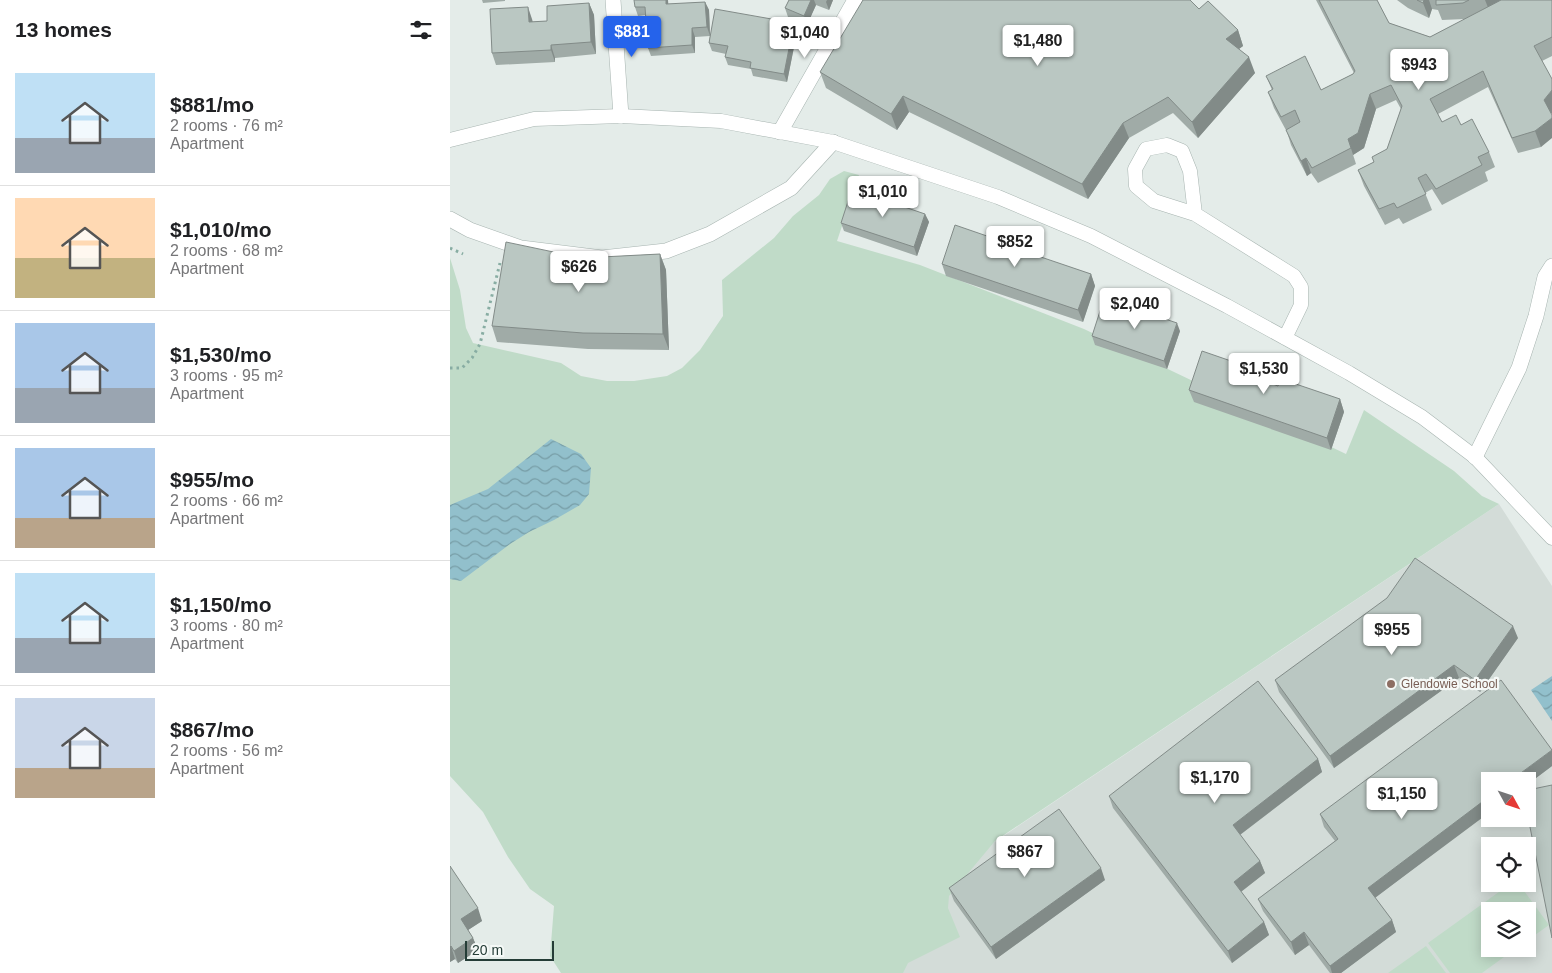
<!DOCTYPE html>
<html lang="en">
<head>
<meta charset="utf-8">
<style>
	:root { --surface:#fff; --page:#f6f6f6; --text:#202124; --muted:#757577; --line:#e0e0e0; --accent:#2563eb }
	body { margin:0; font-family:Helvetica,sans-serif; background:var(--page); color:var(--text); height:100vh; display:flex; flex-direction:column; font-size:19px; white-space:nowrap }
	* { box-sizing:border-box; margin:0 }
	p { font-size:16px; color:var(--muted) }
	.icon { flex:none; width:28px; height:28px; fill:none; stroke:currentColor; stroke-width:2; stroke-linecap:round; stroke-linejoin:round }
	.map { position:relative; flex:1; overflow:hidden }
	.details { display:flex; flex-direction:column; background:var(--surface); width:450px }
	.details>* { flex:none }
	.needle { width:32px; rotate:130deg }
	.buttons { position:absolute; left:1031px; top:772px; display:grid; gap:10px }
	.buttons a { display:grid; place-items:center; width:55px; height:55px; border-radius:0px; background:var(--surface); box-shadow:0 2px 12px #0003; font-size:25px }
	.scale { position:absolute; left:15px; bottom:12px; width:89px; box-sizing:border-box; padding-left:5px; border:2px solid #253d37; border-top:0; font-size:14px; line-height:18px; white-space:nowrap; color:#253d37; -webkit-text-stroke:4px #f5f9f7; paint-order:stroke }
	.price { position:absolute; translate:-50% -42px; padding:0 11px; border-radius:5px; background:#fff; color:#222; font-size:16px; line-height:32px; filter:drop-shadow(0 1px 2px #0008) }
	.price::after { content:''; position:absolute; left:50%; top:30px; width:15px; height:11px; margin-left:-8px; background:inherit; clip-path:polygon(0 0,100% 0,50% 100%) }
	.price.on { background:var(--accent); color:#fff }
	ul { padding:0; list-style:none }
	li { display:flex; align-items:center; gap:15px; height:125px; padding:0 15px }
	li+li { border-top:1px solid var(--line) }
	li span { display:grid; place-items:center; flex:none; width:140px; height:100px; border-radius:0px; color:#555 }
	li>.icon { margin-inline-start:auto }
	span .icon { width:60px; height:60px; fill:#fffc; stroke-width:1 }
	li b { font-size:21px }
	h2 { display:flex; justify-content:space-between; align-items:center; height:60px; padding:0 15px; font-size:21px }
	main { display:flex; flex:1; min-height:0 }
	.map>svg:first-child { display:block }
	.built { fill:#d3dcd8; fill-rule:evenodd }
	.green { fill:#c0dbc8 }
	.water { fill:url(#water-waves) }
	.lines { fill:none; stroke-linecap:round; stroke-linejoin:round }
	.service-casing { stroke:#a7b4b0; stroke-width:15 }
	.minor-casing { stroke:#a7b4b0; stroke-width:16 }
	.path { stroke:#88ada3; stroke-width:3; stroke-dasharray:2.5 4; stroke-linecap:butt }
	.service { stroke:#fff; stroke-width:14 }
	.minor { stroke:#fff; stroke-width:15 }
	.wall { fill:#a0aba7 }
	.shaded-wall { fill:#828b88 }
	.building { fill:#bac7c2; stroke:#828b88 }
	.education-dot { fill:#8d6e63; stroke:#f5f9f7; stroke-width:2 }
	.labels { text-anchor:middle; stroke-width:4.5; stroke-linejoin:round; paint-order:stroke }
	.education-label { font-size:12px; fill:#785e54; stroke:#f5f9f7; text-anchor:start }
</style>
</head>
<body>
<main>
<section class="details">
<h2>13 homes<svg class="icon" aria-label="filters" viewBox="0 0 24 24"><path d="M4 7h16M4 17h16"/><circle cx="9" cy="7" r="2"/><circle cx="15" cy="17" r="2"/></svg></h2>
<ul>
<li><span style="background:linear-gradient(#bfe0f5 65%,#9aa5b1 0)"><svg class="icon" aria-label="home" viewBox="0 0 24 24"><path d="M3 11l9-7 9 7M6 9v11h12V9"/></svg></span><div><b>$881/mo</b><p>2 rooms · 76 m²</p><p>Apartment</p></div></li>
<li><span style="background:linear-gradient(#ffd9b3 60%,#c2b280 0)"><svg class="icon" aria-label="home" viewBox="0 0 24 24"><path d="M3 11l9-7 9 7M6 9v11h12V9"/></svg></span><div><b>$1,010/mo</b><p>2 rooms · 68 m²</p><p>Apartment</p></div></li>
<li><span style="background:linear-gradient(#a9c7e8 65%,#9aa5b1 0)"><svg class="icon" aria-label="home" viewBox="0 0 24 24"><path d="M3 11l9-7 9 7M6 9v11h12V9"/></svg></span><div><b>$1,530/mo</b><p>3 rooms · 95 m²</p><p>Apartment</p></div></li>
<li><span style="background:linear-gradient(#a9c7e8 70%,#b9a48a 0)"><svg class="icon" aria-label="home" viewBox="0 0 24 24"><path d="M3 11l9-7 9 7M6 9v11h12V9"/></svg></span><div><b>$955/mo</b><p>2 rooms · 66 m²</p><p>Apartment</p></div></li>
<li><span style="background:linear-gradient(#bfe0f5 65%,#9aa5b1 0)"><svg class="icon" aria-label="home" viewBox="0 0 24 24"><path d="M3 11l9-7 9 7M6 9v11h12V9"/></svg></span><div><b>$1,150/mo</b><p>3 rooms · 80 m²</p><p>Apartment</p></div></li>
<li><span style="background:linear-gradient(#c9d6e8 70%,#b9a48a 0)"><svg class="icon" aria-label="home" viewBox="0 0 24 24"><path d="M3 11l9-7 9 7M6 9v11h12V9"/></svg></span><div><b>$867/mo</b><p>2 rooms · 56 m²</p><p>Apartment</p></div></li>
</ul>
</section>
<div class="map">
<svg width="1102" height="973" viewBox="0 0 1102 973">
	<defs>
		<pattern id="water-waves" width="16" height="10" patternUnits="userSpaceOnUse" patternTransform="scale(1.25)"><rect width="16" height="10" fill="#92c0cc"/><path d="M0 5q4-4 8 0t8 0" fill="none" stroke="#779da6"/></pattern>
	</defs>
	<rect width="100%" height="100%" fill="#e4ece9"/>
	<path class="built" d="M1049 504 1102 586V973H349ZM1040 781H1078V819H1040ZM1040 846H1078V884H1040ZM1040 911H1078V949H1040Z"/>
	<path class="green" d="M394 171 409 175 387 241 470 265 634 329 896 454 914 410 1004 471 1032 496 1049 504 545 841 499 896 498 908 510 937 458 963 453 973H111L100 956 104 906 80 889 58 857 33 812 0 776V258L10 290 16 328 23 343 111 363 131 376 157 381H184L217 376 232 368 250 350 273 316 272 280 324 238 343 216 369 195 380 179Z
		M1060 884H1069L1099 925 1078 940V911H1040V949H1065L1032 973H1000L978 943Z
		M976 946 996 973H938Z"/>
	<path class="water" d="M101 439 131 454 141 468 139 494 130 505 104 520 79 532 60 544 11 581 0 579V505L38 489Z
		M1102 676V721L1081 690Z"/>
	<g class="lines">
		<defs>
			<path id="service" d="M0 140 84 119 171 116 271 121 383 142 548 197 641 236 777 306 899 373 972 417 1025 457 1102 538
				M745 214 740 171 732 151 717 145 696 149 685 169 686 186 704 201 745 214 844 276 851 287V305L835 338"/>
			<path id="minor" d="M163 0 171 116
				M330 132 405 0
				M0 219 20 230 71 248 152 258 216 251 260 234 341 188 383 142
				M1025 457 1069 368 1086 316 1095 277 1102 266"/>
		</defs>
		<use href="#service" class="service-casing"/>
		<use href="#minor" class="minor-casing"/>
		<path class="path" d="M0 248 13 254
			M0 368H12L22 358 30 344 50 263"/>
		<use href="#service" class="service"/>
		<use href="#minor" class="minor"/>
	</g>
	<path class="wall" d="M32 0H55V1L33 3Z
		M339 0H383L379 10 366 5 357 25 338 17 335 8Z
		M866 0H927L939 23 980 37 1015 19 992 20 988 10 982 9 979 18 958 8 947 0H1102V56L1092 61 1101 114 1091 147 1068 153 1038 87 988 114 992 122 1011 125 1039 152 1045 167 1035 172 1038 181 992 205 982 189 975 193 982 210 953 224 949 218 935 225 914 186 908 170 924 162 937 149 951 109 946 100 926 109 914 148 903 155 906 164 868 183 861 173 857 176 841 145 837 132 824 108 818 92 822 90 816 76 871 90 903 74 904 73Z
		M255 2 259 10 260 35 347 32 337 82 303 76 301 69 278 65 275 57 276 54 262 51 259 43 260 36 245 37V53L201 56 198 48 195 15 188 16 185 7Z
		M139 3 144 15 146 54 105 58V62L46 65 42 53 82 19 83 22 97 21Z
		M749 9 788 30 793 46 789 49 805 73 748 138 723 113 679 138 638 199 459 112 447 130 376 88 370 72Z
		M475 214 479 222 467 256 394 231 391 223Z
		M563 245 566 252 581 257 641 274 645 286 633 322 496 276 492 264Z
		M210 254 216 270 219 350 138 349 47 342 42 326 132 258Z
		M730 331 717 369 645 345 642 336Z
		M810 371 813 381 828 386 890 399 894 412 881 450 744 402 739 390Z
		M1068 638 1030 692 1009 678 884 768 829 692 825 680Z
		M868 759 872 772 790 835 810 861 815 873 791 892 814 922 819 935 782 963 663 808 659 796Z
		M1102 766 1078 784V781L925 898 942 920 946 932 891 973H880L859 945 845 955 813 911 808 899 885 841 874 827 870 814Z
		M0 866 32 921 18 930 23 938 28 950 8 963 5 959 0 962Z
		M655 880 546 959 504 901 499 888Z"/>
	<path class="shaded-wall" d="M216 0H218L219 13 216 4Z
		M361 0H364L366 5 357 25 354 16Z
		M377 0H383L379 10 376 2Z
		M974 0H979L982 9 979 18 973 3Z
		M1035 0H1052L1039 10Z
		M255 2 259 10 260 36 257 27Z
		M139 3 144 15 146 54 141 42Z
		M78 7 82 19 83 34 79 22Z
		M344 23 347 32 337 82 334 74Z
		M242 28 245 37V53L242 45Z
		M788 30 793 46 782 54 776 39Z
		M101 45 105 58V62L101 50Z
		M799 57 805 73 748 138 742 122Z
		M1102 90V113L1100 115 1094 100Z
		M920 94 926 109 914 148 903 155 906 164 898 139Z
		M453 96 459 112 447 130 441 114Z
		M1102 118V138L1091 147 1085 131Z
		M673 123 679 138 638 199 632 184Z
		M856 158 861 173 857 176 851 161Z
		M475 214 479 222 467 256 464 247Z
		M563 245 568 257 561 250Z
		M210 254 216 270 219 350 213 334Z
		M641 274 645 286 633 322 628 310Z
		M727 323 730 331 717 369 714 361Z
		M810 371 814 383 807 378Z
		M890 399 894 412 881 450 877 438Z
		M1063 626 1068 638 1030 692 1025 680Z
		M1004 665 1009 678 884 768 880 756Z
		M1102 750V766L1078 784V781H1060Z
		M868 759 872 772 787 837 783 825Z
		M1040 796V812L922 900 918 888Z
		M810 861 815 873 788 894 784 882Z
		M651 868 655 880 546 959 541 947Z
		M28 908 32 921 15 932 11 919Z
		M942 920 946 932 891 973H882L880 966Z
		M814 922 819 935 782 963 778 951Z
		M854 932 859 945 845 955 841 942Z
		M23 938 28 950 8 963 4 951Z
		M1 946 5 959 0 962V947Z"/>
	<path class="building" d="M184 0H216V4L255 2 257 27 242 28V45L198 48 195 7H185Z
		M339 0H361L354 16 335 8Z
		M413 0H740L749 9 758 1 788 30 776 39 799 57 742 122 718 97 673 123 632 184 453 96 441 114 370 72Z
		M869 0H927L939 23 980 37 1051 0H1102V37L1084 46 1102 79V90L1094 100 1102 115V118L1085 131 1062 138 1033 71 980 99 992 122 1006 115 1011 125 1022 119 1039 152 1028 157 1032 165 986 189 976 174 968 178 976 194 947 208 944 203 929 209 908 170 924 162 922 157 937 149 952 106 941 85 920 94 908 133 898 139 901 148 862 168 856 158 851 161 836 130 850 122 845 110 831 117 818 92 823 89 816 76 855 56 871 90 903 74 905 71Z
		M967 0H974L973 3Z
		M986 0H1019L1013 3 986 5Z
		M139 3 141 42 101 45V50L42 53 40 9 78 7 79 22 97 21V6Z
		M265 9 344 23 334 74 300 68 301 62 275 57 278 46 259 43Z
		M402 189 475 214 464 247 391 223Z
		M505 225 563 245 561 250 581 257 582 254 641 274 628 310 492 264Z
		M56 242 132 258 210 254 213 334 133 333 42 326Z
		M668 303 727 323 714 361 642 336 652 305 666 310Z
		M752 351 810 371 807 378 828 386 831 379 890 399 877 438 739 390Z
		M965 558 1063 626 1025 680 1004 665 880 756 825 680 937 598Z
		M1051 680 1102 750 1060 781H1040V796L918 888 942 920 880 966 854 932 841 942 808 899 888 839 870 814Z
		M808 681 868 759 783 825 810 861 784 882 814 922 778 951 659 796Z
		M1102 785V938L1078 817V790Z
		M609 809 651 868 541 947 499 888Z
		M0 866 28 908 11 919 23 938 4 951 1 946 0 947Z"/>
	<circle class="education-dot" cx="941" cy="684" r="5"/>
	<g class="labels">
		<g class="education-label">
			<text x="951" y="688">Glendowie School</text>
		</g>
	</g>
</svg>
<div class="buttons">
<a><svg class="needle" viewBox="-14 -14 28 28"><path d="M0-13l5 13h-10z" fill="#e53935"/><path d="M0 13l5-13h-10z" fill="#757577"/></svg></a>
<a><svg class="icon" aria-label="locate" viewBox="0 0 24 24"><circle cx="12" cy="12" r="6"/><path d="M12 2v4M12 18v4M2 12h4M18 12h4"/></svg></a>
<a><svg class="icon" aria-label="layers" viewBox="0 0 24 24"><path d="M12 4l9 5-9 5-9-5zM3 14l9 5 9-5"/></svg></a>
</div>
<div class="scale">20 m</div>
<b class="price on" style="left:182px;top:58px">$881</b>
<b class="price" style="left:355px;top:59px">$1,040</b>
<b class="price" style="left:588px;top:67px">$1,480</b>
<b class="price" style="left:969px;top:91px">$943</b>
<b class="price" style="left:433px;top:218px">$1,010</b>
<b class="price" style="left:565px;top:268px">$852</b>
<b class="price" style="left:129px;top:293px">$626</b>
<b class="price" style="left:685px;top:330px">$2,040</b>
<b class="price" style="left:814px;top:395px">$1,530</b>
<b class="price" style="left:942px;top:656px">$955</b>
<b class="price" style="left:765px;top:804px">$1,170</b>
<b class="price" style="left:952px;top:820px">$1,150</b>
<b class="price" style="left:575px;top:878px">$867</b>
</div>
</main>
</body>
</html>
